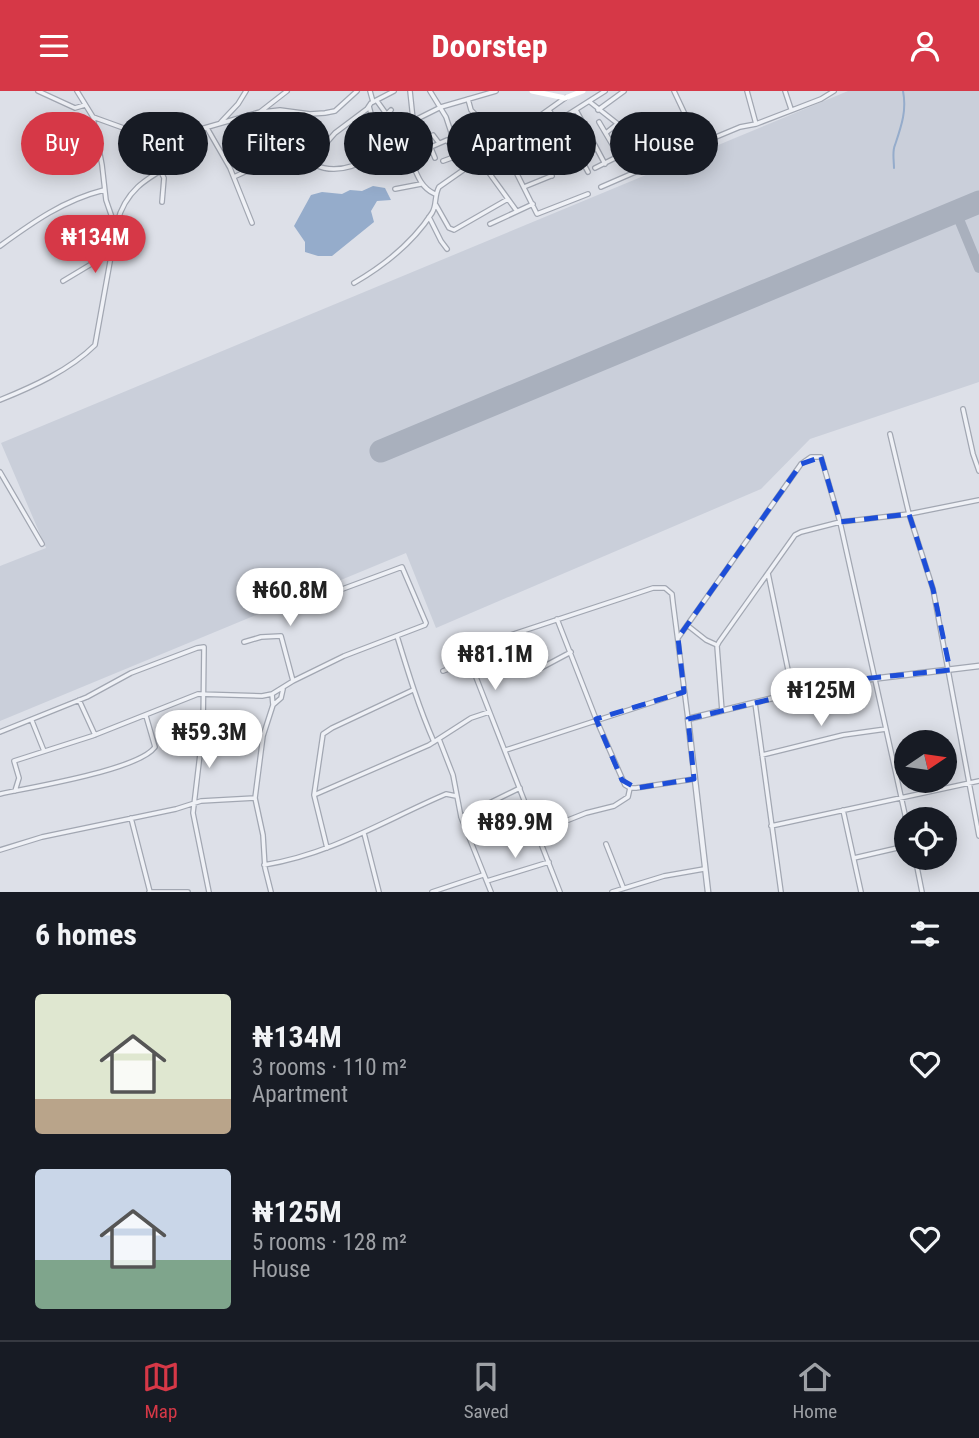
<!DOCTYPE html>
<html lang="en">
<head>
<meta charset="utf-8">
<style>
	:root { --surface:#171b24; --page:#20242c; --text:#f1f3f6; --muted:#9ea1a6; --line:#363941; --accent:#d63847 }
	body { margin:0; font-family:"Roboto Condensed",sans-serif; background:var(--page); color:var(--text); height:100vh; display:flex; flex-direction:column; font-size:26px; white-space:nowrap }
	* { box-sizing:border-box; margin:0 }
	p { font-size:23px; color:var(--muted) }
	.icon { flex:none; width:38px; height:38px; fill:none; stroke:currentColor; stroke-width:2; stroke-linecap:round; stroke-linejoin:round }
	.map { position:relative; height:801px; overflow:hidden }
	.sheet { display:flex; flex-direction:column; background:var(--surface); flex:1 }
	.sheet>* { flex:none }
	.top-card { position:absolute; left:21px; top:21px; width:938px; height:63px; display:flex; gap:14px }
	.needle { width:46px; rotate:77deg }
	.controls { position:absolute; left:894px; top:639px; display:grid; gap:14px }
	.controls a { display:grid; place-items:center; width:63px; height:63px; border-radius:50%; background:var(--surface); box-shadow:0 4px 18px #0003; font-size:35px }
	.price { position:absolute; translate:-50% -60px; padding:0 16px; border-radius:24px; background:#fff; color:#222; font-size:23px; line-height:46px; filter:drop-shadow(0 2px 4px #0008) }
	.price::after { content:''; position:absolute; left:50%; top:42px; width:21px; height:16px; margin-left:-10px; background:inherit; clip-path:polygon(0 0,100% 0,50% 100%) }
	.price.selected { background:var(--accent); color:#fff }
	ul { padding:0; list-style:none }
	li { display:flex; align-items:center; gap:21px; height:175px; padding:0 35px }
	li span { display:grid; place-items:center; flex:none; width:196px; height:140px; border-radius:7px; color:#555 }
	li>.icon { margin-inline-start:auto }
	span .icon { width:84px; height:84px; fill:#fffc; stroke-width:1 }
	li b { font-size:30px }
	h2 { display:flex; justify-content:space-between; align-items:center; height:84px; padding:0 35px; font-size:30px }
	.tag { padding:0 24px; border-radius:32px; background:var(--surface); box-shadow:0 4px 18px #0003; font-size:24px; line-height:63px }
	.tag.selected { background:var(--accent); color:#fff }
	header { display:flex; justify-content:space-between; align-items:center; height:91px; padding:0 35px; background:var(--accent); color:#fff; font-size:32px; font-weight:700 }
	.tabs { display:flex; justify-content:space-around; align-items:center; height:98px; border-top:2px solid var(--line); background:var(--surface); font-size:19px; color:var(--muted) }
	.tabs a { display:grid; justify-items:center; gap:4px }
	.tabs .selected { color:var(--accent) }
	.map>svg:first-child { display:block }
	.built { fill:#cacfda }
	.water { fill:#95accb }
	.lines { fill:none; stroke-linecap:round; stroke-linejoin:round }
	.stream { stroke:#95accb; stroke-width:2 }
	.taxiway { stroke:#a9b0bd; stroke-width:10 }
	.runway { stroke:#a9b0bd; stroke-width:23 }
	.minor-casing { stroke:#a2a7b2; stroke-width:6 }
	.tertiary-casing { stroke:#a2a7b2; stroke-width:7 }
	.minor { stroke:#eff1f6; stroke-width:3.5 }
	.tertiary { stroke:#eff1f6; stroke-width:4.5 }
	.secondary { stroke:#fff; stroke-width:5 }
	.marked { fill:none; stroke:#1d4ed8; stroke-width:5; stroke-dasharray:14 9; stroke-linejoin:round }
</style>
</head>
<body>
<header><svg class="icon" aria-label="menu" viewBox="0 0 24 24"><path d="M4 6h16M4 12h16M4 18h16"/></svg>Doorstep<svg class="icon" aria-label="person" viewBox="0 0 24 24"><circle cx="12" cy="8" r="4"/><path d="M4 21q1-7 8-7t8 7"/></svg></header>
<div class="map">
<svg width="979" height="801" viewBox="0 0 979 801">
	<rect width="100%" height="100%" fill="#dde0e8"/>
	<path class="built" d="M848 0H979V291L810 348 761 398 436 537 406 462 0 630V475L46 457 1 352Z"/>
	<path class="water" d="M373 95 385 97 391 109 377 110 371 120 374 131 332 165H318L305 161V151L294 135 311 104 322 101 342 103 350 99 362 100Z"/>
	<g class="lines">
		<path class="stream" d="M894 77C894 70 892 60 895 54 901 36 907 20 903 0"/>
		<path class="taxiway" d="M956 121 979 177"/>
		<path class="runway" d="M381 360 979 111"/>
		<defs>
			<path id="minor" d="M38 0 75 17 85 14
				M77 0 93 26 154 48 180 44 260 21 287 0
				M370 0 373 11
				M430 0 446 26 463 78
				M674 0 699 53
				M747 0 756 33
				M785 0 791 18
				M468 8 471 19 479 27 482 26
				M377 10 397 38 404 55 415 51V47L410 0
				M590 11 623 37 634 52 636 51 657 73
				M549 19 579 67
				M576 19 605 73
				M598 19 624 0
				M262 21 280 19 310 23 325 22 335 20 357 0
				M386 24 391 19
				M93 26 102 74 106 109 116 138
				M221 31 238 13 246 0
				M392 32 377 40 395 54 404 55C415 71 415 94 435 103
				M393 33 415 29 441 16 496 0
				M485 36 492 54
				M207 37 230 77 252 132
				M451 40 469 35
				M606 42 617 33
				M380 43 395 35
				M144 46 164 87 162 111
				M396 47 401 55
				M415 47 428 50 435 67
				M426 48 433 44 439 52
				M500 49 537 123 588 103
				M529 53 531 47 605 0
				M431 56 447 49 452 57 454 66 443 70
				M539 57 552 85
				M541 61 550 57 556 60 572 57 591 46
				M646 62 687 30
				M619 65 634 52
				M372 66 391 63 400 56
				M580 66 588 81
				M286 68 321 58 335 42 367 18 371 12 394 0
				M479 68 516 119
				M595 77 619 65 599 31
				M572 78V73L596 57
				M234 86C249 79 270 68 286 68 300 68 311 74 324 77 341 81 358 74 372 66L378 49 369 15
				M524 96 551 85
				M601 96 716 46 740 36 756 33 821 8 834 0
				M395 98 421 93
				M436 114 449 137 454 139 508 108
				M429 126 441 150 447 158
				M490 133 533 113
				M0 155C33 131 64 109 104 99
				M63 190 93 172 114 143
				M354 192C385 174 412 153 432 122 437 114 434 105 439 96L479 68 492 54 527 34 565 7
				M0 309C32 296 70 279 95 254L117 132C127 93 155 84 186 65
				M963 318 973 363 979 380
				M890 343 909 423 933 498 979 745
				M0 381 42 453
				M768 482 793 603
				M557 528 596 628 625 694 630 697H636L694 688
				M687 534 706 549 717 554
				M397 545C408 581 419 617 434 651
				M678 547 801 373 811 366H821L840 431 906 728
				M244 551 261 546 281 545 293 590
				M541 577 571 561
				M443 580 470 570
				M79 609 95 644
				M755 612 781 801
				M273 614 281 607 283 598
				M722 620 717 555 719 551 795 444 801 441 840 431 909 423 979 409
				M32 630 44 660
				M0 641 87 606 131 582 197 557 204 556 203 638 193 722 209 801
				M439 648 453 684 461 726 491 801
				M506 659 684 601
				M762 664 843 644 886 638
				M15 700 19 687 14 670 92 645 198 603 262 605 272 603 293 590 344 565 425 534 426 532 402 476 283 520
				M0 703C31 696 139 679 155 656L146 625
				M314 704 323 643 332 637 413 599
				M255 707 263 645 273 614 272 603
				M843 719 861 801
				M461 726 520 697
				M131 727 150 801
				M771 735 979 690
				M538 741 586 722 614 715 628 706 630 697
				M364 742 379 801
				M606 753 623 796
				M327 757 314 704 429 654 471 627 489 621
				M0 759 42 746 176 718 201 710 255 707 263 744 265 777 271 801
				M915 766 922 801
				M854 767 906 755
				M264 774C332 763 385 729 446 703L456 705
				M487 790 549 771
				M149 801H188
				M432 801 483 784
				M560 801 472 576 470 563 474 556 653 497H665L672 503 673 512 688 628
				M612 801 664 785 704 778"/>
			<path id="tertiary" d="M708 801 688 628 830 593 979 575"/>
		</defs>
		<use href="#minor" class="minor-casing"/>
		<use href="#tertiary" class="tertiary-casing"/>
		<use href="#minor" class="minor"/>
		<use href="#tertiary" class="tertiary"/>
		<path class="secondary" d="M532 0 565 7 583 0"/>
	</g>
	<path class="marked" d="M821 366 840 431 909 423 933 498 950 579 851 589 688 628 694 688 636 697 622 689 596 628 684 601 678 547 801 373Z"/>
</svg>
<div class="controls">
<a><svg class="needle" viewBox="-14 -14 28 28"><path d="M0-13l5 13h-10z" fill="#e53935"/><path d="M0 13l5-13h-10z" fill="#9ea1a6"/></svg></a>
<a><svg class="icon" aria-label="locate" viewBox="0 0 24 24"><circle cx="12" cy="12" r="6"/><path d="M12 2v4M12 18v4M2 12h4M18 12h4"/></svg></a>
</div>
<b class="price selected" style="left:95px;top:184px">₦134M</b>
<b class="price" style="left:290px;top:537px">₦60.8M</b>
<b class="price" style="left:495px;top:601px">₦81.1M</b>
<b class="price" style="left:821px;top:637px">₦125M</b>
<b class="price" style="left:209px;top:679px">₦59.3M</b>
<b class="price" style="left:515px;top:769px">₦89.9M</b>
<div class="top-card">
<a class="tag selected">Buy</a>
<a class="tag">Rent</a>
<a class="tag">Filters</a>
<a class="tag">New</a>
<a class="tag">Apartment</a>
<a class="tag">House</a>
</div>
</div>
<section class="sheet">
<h2>6 homes<svg class="icon" aria-label="filters" viewBox="0 0 24 24"><path d="M4 7h16M4 17h16"/><circle cx="9" cy="7" r="2"/><circle cx="15" cy="17" r="2"/></svg></h2>
<ul>
<li><span style="background:linear-gradient(#dfe7d0 75%,#b9a48a 0)"><svg class="icon" aria-label="home" viewBox="0 0 24 24"><path d="M3 11l9-7 9 7M6 9v11h12V9"/></svg></span><div><b>₦134M</b><p>3 rooms · 110 m²</p><p>Apartment</p></div><svg class="icon" aria-label="heart" viewBox="0 0 24 24"><path d="M12 20l-8-8c-3-5 5-10 8-4 3-6 11-1 8 4z"/></svg></li>
<li><span style="background:linear-gradient(#c9d6e8 65%,#7fa58c 0)"><svg class="icon" aria-label="home" viewBox="0 0 24 24"><path d="M3 11l9-7 9 7M6 9v11h12V9"/></svg></span><div><b>₦125M</b><p>5 rooms · 128 m²</p><p>House</p></div><svg class="icon" aria-label="heart" viewBox="0 0 24 24"><path d="M12 20l-8-8c-3-5 5-10 8-4 3-6 11-1 8 4z"/></svg></li>
</ul>
</section>
<nav class="tabs">
<a class="selected"><svg class="icon" aria-label="map" viewBox="0 0 24 24"><path d="M3 6l6-2 6 2 6-2v14l-6 2-6-2-6 2zM9 4v14M15 6v14"/></svg>Map</a>
<a><svg class="icon" aria-label="saved" viewBox="0 0 24 24"><path d="M7 4h10v16l-5-4-5 4z"/></svg>Saved</a>
<a><svg class="icon" aria-label="home" viewBox="0 0 24 24"><path d="M3 11l9-7 9 7M6 9v11h12V9"/></svg>Home</a>
</nav>
</body>
</html>
